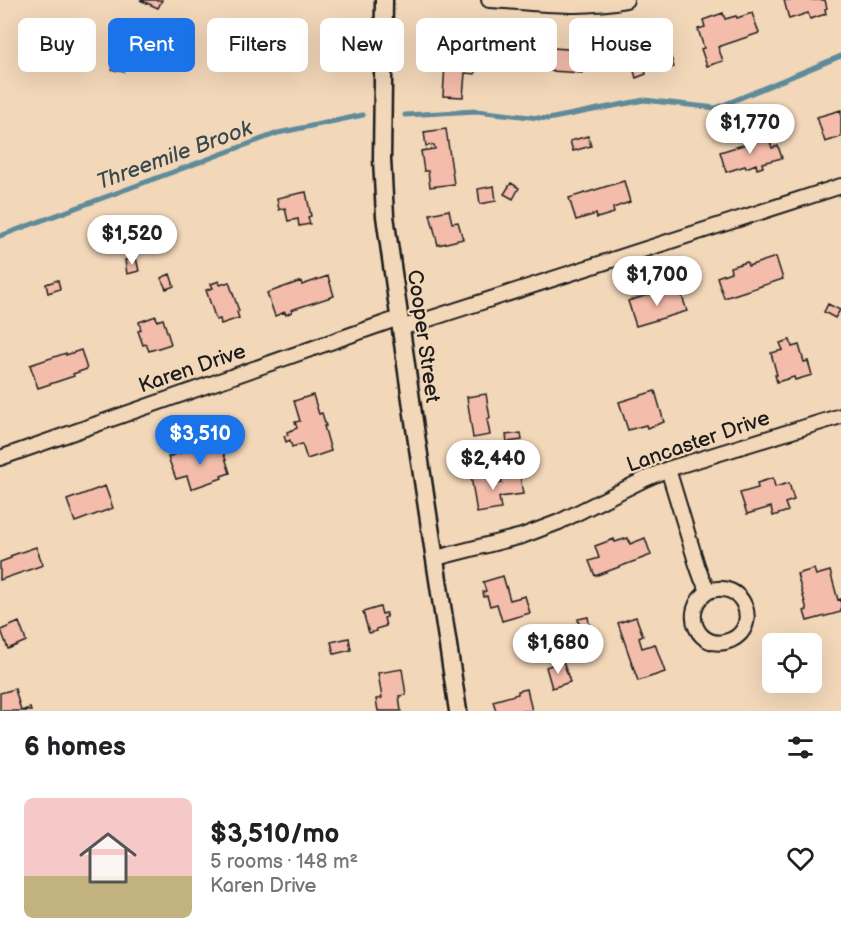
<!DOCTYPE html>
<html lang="en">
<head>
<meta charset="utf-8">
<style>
	:root { --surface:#fff; --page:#f6f6f6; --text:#202124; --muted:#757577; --accent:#1a73e8 }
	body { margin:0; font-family:"Balsamiq Sans",sans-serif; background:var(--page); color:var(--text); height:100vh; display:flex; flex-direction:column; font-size:22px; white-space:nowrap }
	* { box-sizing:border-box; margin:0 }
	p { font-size:20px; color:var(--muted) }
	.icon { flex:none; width:33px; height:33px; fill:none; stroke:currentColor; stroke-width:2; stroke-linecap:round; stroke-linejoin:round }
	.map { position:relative; height:711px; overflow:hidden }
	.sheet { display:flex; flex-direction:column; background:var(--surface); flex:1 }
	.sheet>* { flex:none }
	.top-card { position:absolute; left:18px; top:18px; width:806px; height:54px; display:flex; gap:12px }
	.buttons { position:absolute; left:762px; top:633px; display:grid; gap:12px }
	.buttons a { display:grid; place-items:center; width:60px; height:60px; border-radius:9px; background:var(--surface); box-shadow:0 6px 24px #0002; font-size:30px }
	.price { position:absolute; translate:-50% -51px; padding:0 14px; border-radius:21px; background:#fff; color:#222; font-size:20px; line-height:39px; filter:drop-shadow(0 2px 3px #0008) }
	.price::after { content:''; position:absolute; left:50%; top:36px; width:18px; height:14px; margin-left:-9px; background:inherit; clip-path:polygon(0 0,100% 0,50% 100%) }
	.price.selected { background:var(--accent); color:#fff }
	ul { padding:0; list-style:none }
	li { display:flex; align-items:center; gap:18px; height:150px; padding:0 24px }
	li span { display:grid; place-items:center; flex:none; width:168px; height:120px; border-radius:9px; color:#555 }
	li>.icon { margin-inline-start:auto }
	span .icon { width:72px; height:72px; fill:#fffc; stroke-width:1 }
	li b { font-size:26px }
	h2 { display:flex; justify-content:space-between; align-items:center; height:72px; padding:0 24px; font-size:26px }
	.pill { padding:0 21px; border-radius:9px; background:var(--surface); box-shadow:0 6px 24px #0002; font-size:21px; line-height:54px }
	.pill.selected { background:var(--accent); color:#fff }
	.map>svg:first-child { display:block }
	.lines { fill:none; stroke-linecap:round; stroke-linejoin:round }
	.stream { stroke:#5f8a99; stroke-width:5 }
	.building { fill:#f4bcaa; stroke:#1c1c1c; stroke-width:1.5 }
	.minor-casing { stroke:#1c1c1c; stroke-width:18 }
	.tertiary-casing { stroke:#1c1c1c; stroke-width:21 }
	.minor { stroke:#f2d7b9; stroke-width:14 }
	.tertiary { stroke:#f2d7b9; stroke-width:16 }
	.labels { text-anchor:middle; stroke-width:4.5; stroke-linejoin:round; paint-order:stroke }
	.street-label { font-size:21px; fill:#1c1c1c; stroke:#f2d7b9 }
	.water-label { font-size:22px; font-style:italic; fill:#384a50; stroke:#f2d7b9 }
</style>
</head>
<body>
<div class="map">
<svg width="841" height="711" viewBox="0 0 841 711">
	<rect width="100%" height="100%" fill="#f2d7b9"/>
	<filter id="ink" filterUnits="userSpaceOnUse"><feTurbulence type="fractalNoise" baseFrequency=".0167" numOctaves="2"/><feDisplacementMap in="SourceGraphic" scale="12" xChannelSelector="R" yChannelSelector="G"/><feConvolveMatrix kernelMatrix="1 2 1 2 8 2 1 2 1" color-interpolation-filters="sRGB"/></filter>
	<g filter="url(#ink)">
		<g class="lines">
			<path class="stream" d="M405 115 476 111 548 119 644 100 716 108 841 56
				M0 236 278 133 363 115"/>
		</g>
		<path class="building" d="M140 0H162L158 8Z
			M784 0H825L827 8 825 9 826 14 810 19 808 13 789 19Z
			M723 13 725 19 736 16 737 18 752 13 759 33 718 47 723 61 707 66 701 49 704 48 698 29 705 27 703 20Z
			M665 38 674 67 660 72 657 63 644 67 646 74 636 78 628 50Z
			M437 41 467 42 466 50 476 51 475 74 465 73 463 97 443 96 445 64 436 63Z
			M537 47 583 50 582 73 535 70Z
			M114 61 125 62 124 72 112 70Z
			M841 110V137L825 142 817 117Z
			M446 129 454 184 430 187 428 171H424L421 151 435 149 434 145 426 146 424 132Z
			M588 136 591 146 573 151 570 141Z
			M769 137 772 148 778 146 782 158 762 163 763 167 757 169 756 164 746 168 745 166 726 172 720 152Z
			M624 181 630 202 613 208 614 213 597 218 596 214 576 220 569 198Z
			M511 183 519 188 513 199 504 194Z
			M494 186 496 201 480 204 478 189Z
			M306 192 311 216 308 217 310 224 299 226 298 219 288 221 285 208 279 210 277 198Z
			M449 210 452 223 458 222 463 239 438 245 430 214Z
			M776 257 783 279 724 298 717 277 731 272 730 267 747 262 748 266Z
			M136 258 139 271 127 274 125 260Z
			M170 274 174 286 166 289 161 278Z
			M328 276 334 296 291 310 292 312 286 315 285 312 275 316 267 293 301 281 302 285Z
			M58 280 60 289 48 293 46 284Z
			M219 281 220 285 229 282 239 311 237 312 239 318 221 324 220 319 216 320 206 290 213 288 211 284Z
			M680 290 687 311 636 326 628 301 661 291 662 295Z
			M828 304 840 310 835 318 824 312Z
			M156 316 157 321 163 319 171 344 149 351 146 344 143 345 138 331 141 330 139 322Z
			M790 340 792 347 799 345 804 362 808 361 812 375 795 380 794 377 777 382 775 375H777L771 353 783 350 780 343Z
			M81 350 87 369 73 374 74 376 38 388 30 365 66 353V355Z
			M655 391 664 422 647 428 646 425 628 430 619 402Z
			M486 394 490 418 487 419 490 435 473 438 467 397Z
			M313 395 319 414 322 413 326 426H324L331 451 307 459 302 444 292 447 290 440 286 442 284 436 288 435 287 432 297 428 295 422 300 421 294 401Z
			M521 433 522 440 507 442 506 435Z
			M221 445 230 473 221 476 222 478 191 489 187 476 176 479 168 457 195 448 197 453Z
			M495 472 497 484 502 483 501 479 520 476 523 494 499 497 501 509 477 513 471 476Z
			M773 478 775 487 789 483 794 500 785 503 788 511 773 516 771 507 747 514 740 493 758 488 757 483Z
			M105 486 113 508 75 522 67 500Z
			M628 538 630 544 645 538 651 555 595 576 589 561 599 558 595 546 614 539 615 542Z
			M36 547 43 565 0 580V562L11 558 10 556Z
			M814 569 816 575 830 571 838 600 841 599V612L807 621 804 611 807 610 797 574Z
			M503 576 510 600 525 596 530 613 502 621 497 604 490 606 487 596 484 597 483 592 486 591 483 582Z
			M380 607 382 614 386 613 387 617 384 618 386 626 376 629 377 631 369 633 363 612Z
			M588 617 590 629 580 630 578 619Z
			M636 617 643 636 639 638 642 648 655 644 665 672 638 681 618 623Z
			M19 622 26 641 8 649 1 630Z
			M349 638 351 650 334 654 331 642Z
			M563 661 570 682 552 688 546 667Z
			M402 669 406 695 399 696 401 711H378L376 699 382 698 378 673Z
			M15 689 21 711 30 708 31 711H0V693Z
			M527 689 532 711H496L493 701 518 694V691Z"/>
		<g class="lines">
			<defs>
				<path id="minor" d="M489 0C534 2 581 10 626 0
					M401 328 841 186
					M0 458 399 318
					M668 469 697 565 702 579 709 591C743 578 762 626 731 640 699 654 678 610 709 591
					M436 558 522 536 559 522 645 479 668 469 841 416"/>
				<path id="tertiary" d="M384 0 382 159 385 216 416 435 458 711"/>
			</defs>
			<use href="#minor" class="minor-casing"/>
			<use href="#tertiary" class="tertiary-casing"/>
			<use href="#minor" class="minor"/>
			<use href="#tertiary" class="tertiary"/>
		</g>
	</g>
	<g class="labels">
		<g class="street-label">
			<text transform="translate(424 336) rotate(82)" y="7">Cooper Street</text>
			<text transform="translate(192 368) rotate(-19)" y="7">Karen Drive</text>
			<text transform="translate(698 441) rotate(-19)" y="7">Lancaster Drive</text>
		</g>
		<g class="water-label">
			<text transform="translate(174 154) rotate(-20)" y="8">Threemile Brook</text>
		</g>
	</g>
</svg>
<div class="buttons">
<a><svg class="icon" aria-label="locate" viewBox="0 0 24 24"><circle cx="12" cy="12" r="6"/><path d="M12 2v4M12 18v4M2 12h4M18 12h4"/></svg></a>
</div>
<b class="price" style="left:750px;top:155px">$1,770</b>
<b class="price" style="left:132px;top:266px">$1,520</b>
<b class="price" style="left:657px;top:307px">$1,700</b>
<b class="price selected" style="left:200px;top:466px">$3,510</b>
<b class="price" style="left:493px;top:491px">$2,440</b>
<b class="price" style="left:558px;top:675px">$1,680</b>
<div class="top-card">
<a class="pill">Buy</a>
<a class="pill selected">Rent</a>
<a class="pill">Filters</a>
<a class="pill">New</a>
<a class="pill">Apartment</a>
<a class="pill">House</a>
</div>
</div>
<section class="sheet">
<h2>6 homes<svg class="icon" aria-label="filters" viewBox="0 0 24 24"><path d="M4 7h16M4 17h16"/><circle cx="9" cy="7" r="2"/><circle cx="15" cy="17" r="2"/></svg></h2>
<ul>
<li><span style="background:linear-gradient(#f6c9c9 65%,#c2b280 0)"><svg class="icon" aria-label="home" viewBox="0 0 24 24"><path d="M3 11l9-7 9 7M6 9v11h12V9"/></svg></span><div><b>$3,510/mo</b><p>5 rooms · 148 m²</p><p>Karen Drive</p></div><svg class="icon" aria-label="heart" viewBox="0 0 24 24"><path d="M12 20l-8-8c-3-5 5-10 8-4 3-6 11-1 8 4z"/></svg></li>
</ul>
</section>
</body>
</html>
